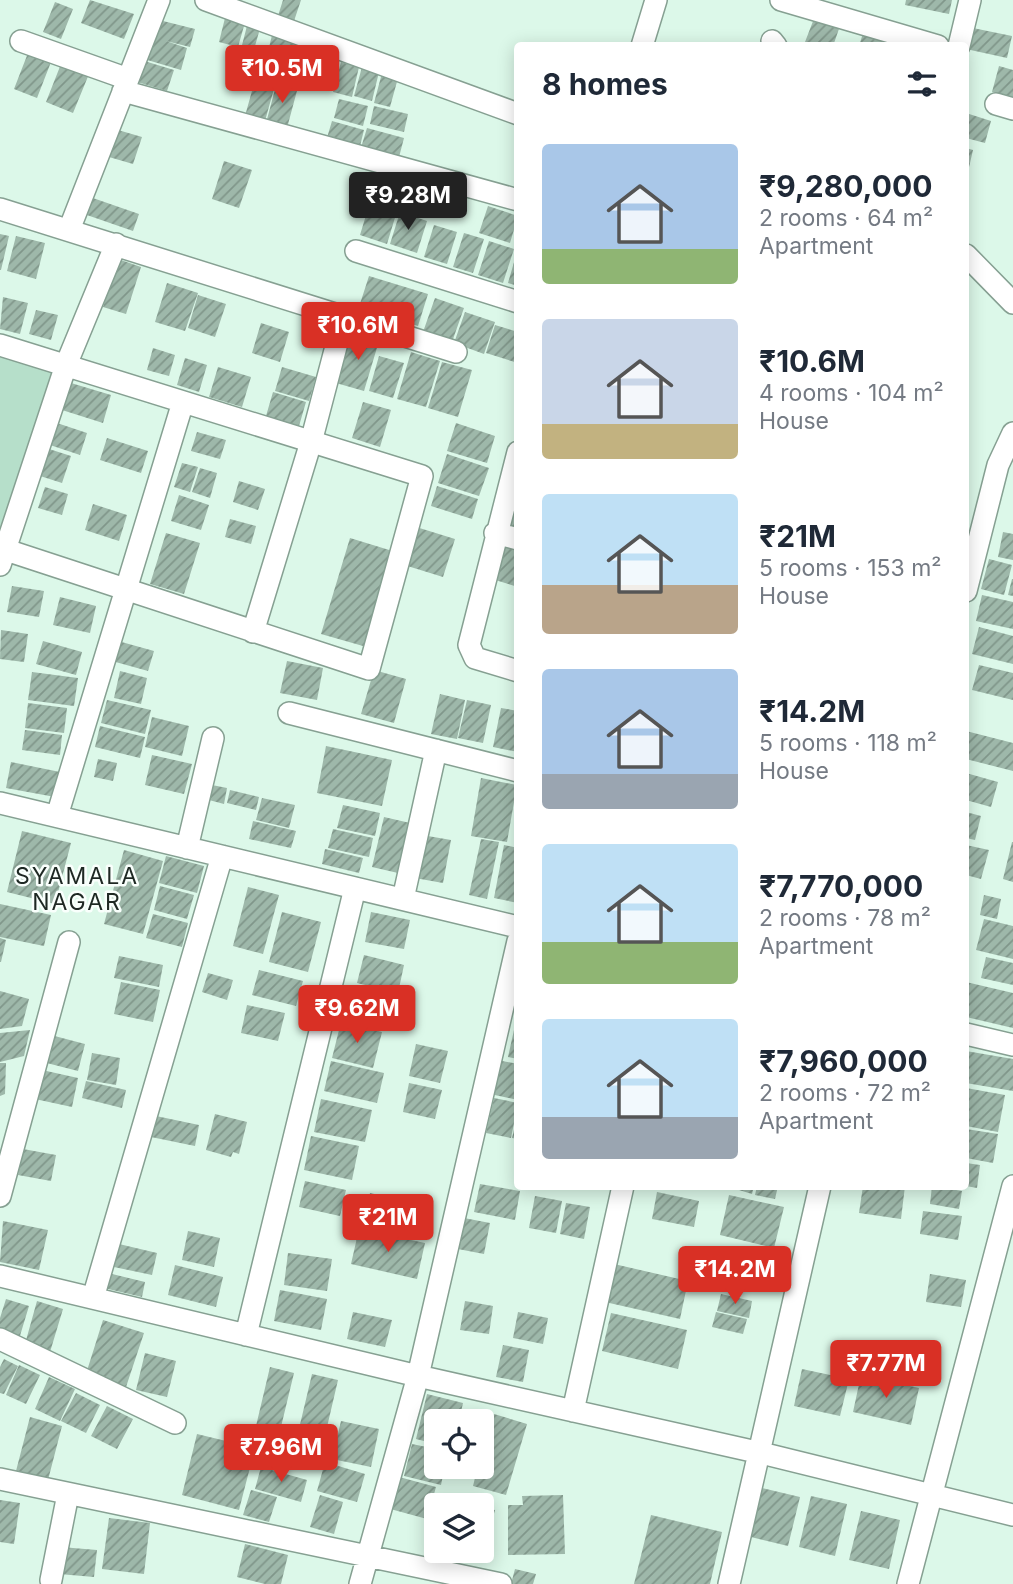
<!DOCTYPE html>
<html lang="en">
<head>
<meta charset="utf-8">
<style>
	:root { --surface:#fff; --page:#f2f2f3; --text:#1f2937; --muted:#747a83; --accent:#d93025 }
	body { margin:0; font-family:Inter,sans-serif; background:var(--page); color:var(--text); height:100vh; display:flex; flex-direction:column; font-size:26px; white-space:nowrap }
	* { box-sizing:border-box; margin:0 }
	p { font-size:23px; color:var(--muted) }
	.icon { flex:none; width:38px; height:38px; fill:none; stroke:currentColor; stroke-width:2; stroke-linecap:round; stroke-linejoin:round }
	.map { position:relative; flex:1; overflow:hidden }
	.sheet { position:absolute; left:514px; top:42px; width:455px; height:1148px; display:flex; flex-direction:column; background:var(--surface); border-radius:7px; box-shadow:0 4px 18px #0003 }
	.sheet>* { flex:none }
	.buttons { position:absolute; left:424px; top:1409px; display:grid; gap:14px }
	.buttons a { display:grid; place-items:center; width:70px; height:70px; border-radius:7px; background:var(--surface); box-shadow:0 4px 18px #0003; font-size:35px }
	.price { position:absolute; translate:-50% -60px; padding:0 16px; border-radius:7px; background:var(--accent); color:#fff; font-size:23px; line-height:46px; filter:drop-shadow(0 2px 4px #0008) }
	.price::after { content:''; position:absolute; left:50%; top:42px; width:21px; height:16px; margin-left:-10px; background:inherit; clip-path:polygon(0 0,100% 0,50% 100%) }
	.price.on { background:#222; color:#fff }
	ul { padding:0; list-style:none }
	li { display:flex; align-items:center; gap:21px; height:175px; padding:0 28px }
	li span { display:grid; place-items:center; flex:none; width:196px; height:140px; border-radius:7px; color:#555 }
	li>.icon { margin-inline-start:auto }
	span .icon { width:84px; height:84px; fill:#fffc; stroke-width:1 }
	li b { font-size:30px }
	h2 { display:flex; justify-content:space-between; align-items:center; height:84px; padding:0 28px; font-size:30px }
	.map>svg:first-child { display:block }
	.green { fill:#b6dfca }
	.building { fill:url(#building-hatch) }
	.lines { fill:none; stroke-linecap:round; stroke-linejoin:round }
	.minor-casing { stroke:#86a092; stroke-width:24 }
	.minor { stroke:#fff; stroke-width:21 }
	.labels { text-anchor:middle; stroke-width:5; stroke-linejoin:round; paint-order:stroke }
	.neighbourhood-label { font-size:23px; letter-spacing:2px; fill:#1e2823; stroke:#f9fffc }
</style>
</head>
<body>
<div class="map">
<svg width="1013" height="1584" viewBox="0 0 1013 1584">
	<defs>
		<pattern id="building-hatch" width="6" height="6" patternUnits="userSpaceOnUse" patternTransform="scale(1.75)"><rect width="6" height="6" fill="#9eb8aa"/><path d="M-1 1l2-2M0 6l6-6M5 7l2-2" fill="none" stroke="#80968a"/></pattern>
	</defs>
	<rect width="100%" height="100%" fill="#dcf8e9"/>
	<path class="green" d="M0 345 66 365 0 548Z"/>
	<path class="building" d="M90 0 134 14 124 39 81 23Z
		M283 0H301L293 24 277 19Z
		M906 0H952L949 14 905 5Z
		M55 2 73 9 61 39 43 32Z
		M226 14 246 19 238 47 219 42Z
		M815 16 840 26 833 46 805 42Z
		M159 20 195 29 190 47 166 41 187 48 181 70 144 59Z
		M248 22 261 25 253 53 241 49Z
		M968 27 1012 36 1007 58 966 49Z
		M864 30 895 40 893 46H859Z
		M273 31 305 45 297 74 281 70 283 65 266 60Z
		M306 48 320 51 311 82 298 78Z
		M28 53 51 62 37 98 14 89Z
		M320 55 339 60 331 89 313 84Z
		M141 60 174 70 167 91 134 81Z
		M341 62 359 67 352 97 333 92Z
		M61 64 89 74 73 113 46 102Z
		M999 66 1013 70V98L992 92Z
		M362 67 379 72 372 101 354 96Z
		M382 73 398 78 390 107 374 103Z
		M255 80 275 85 265 121 245 116Z
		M277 82 298 87 287 128 266 123Z
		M339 99 368 106 363 126 334 118Z
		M374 106 408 114 404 132 370 124Z
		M966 113 991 121 985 143 966 138Z
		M332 121 364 130 359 150 326 141Z
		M367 128 404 138 398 161 360 151Z
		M118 130 142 137 133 164 109 157Z
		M966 148 973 150 967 176 966 175Z
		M224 161 252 170 239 208 212 199Z
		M410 179 449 192 440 218 401 205Z
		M90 197 139 214 133 231 84 214Z
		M370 202 397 211 387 244 360 235Z
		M488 206 518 216 510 243 479 233Z
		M400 212 427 221 417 253 390 244Z
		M434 225 457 232 447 264 424 257Z
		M464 233 484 239 473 273 453 267Z
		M0 234 9 236 1 270H0Z
		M16 236 45 243 36 279 7 271Z
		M489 241 514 249 503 283 478 275Z
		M517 252H518V286L508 283Z
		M118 259 141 267 126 314 103 307Z
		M369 276 428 294 418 326 359 307Z
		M167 283 198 293 185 331 155 322Z
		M198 295 226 304 215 337 188 328Z
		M3 297 28 303 20 334 0 329Z
		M435 298 464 308 452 342 423 332Z
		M36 310 58 315 51 340 29 334Z
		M465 312 495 322 484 354 454 343Z
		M261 323 289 332 280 362 252 353Z
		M495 325 518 332V363L486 353Z
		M352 333 379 341 364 391 336 383Z
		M153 348 175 355 169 376 147 370Z
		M411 352 440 361 426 407 397 399Z
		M379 356 404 363 393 398 369 391Z
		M185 358 207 365 199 392 177 385Z
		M442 362 472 370 458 417 428 408Z
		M218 367 251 377 242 407 209 397Z
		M282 367 316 377 309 401 275 391Z
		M71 383 111 395 103 423 62 410Z
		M273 392 306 402 299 426 266 416Z
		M363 402 391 410 380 447 352 438Z
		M57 423 87 433 80 455 50 445Z
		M456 423 495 436 487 463 447 451Z
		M197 432 226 440 220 459 191 451Z
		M107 438 148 451 141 473 100 460Z
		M46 448 71 456 62 483 37 475Z
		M447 454 489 468 479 496 438 483Z
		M182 463 198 467 190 492 174 487Z
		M200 468 217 473 210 498 192 492Z
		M239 481 265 489 258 510 233 502Z
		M437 486 478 499 472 519 431 506Z
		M45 487 68 494 62 515 38 508Z
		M179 495 209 505 201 530 171 521Z
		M93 504 127 515 119 541 85 530Z
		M511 507 518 509V533L504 528Z
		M230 519 256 526 251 544 225 537Z
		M413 526 455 539 443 577 401 564Z
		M1003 532 1013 534V560L998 557Z
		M166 533 200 543 184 594 150 584Z
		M350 538 399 553 370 648 321 634Z
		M502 543 518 547V587L492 579Z
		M989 559 1012 565 1004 595 981 589Z
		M1012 579H1013V596L1008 595Z
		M12 586 44 591 39 617 7 612Z
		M982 595 1013 602V629L976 621Z
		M60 597 96 606 90 633 53 625Z
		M979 627 1013 636V664L972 654Z
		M1 630 28 634 24 662 0 659Z
		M43 641 82 652 76 675 36 664Z
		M118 641 154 651 148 671 112 661Z
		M287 661 323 668 317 700 280 693Z
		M979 665 1013 673V700L972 690Z
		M374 670 406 679 394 723 361 714Z
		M120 671 147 678 141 704 114 698Z
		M32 672 78 678 74 706 28 700Z
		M440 694 465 700 457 739 431 734Z
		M107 700 151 710 145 734 101 723Z
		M467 700 491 705 483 743 458 738Z
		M28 703 67 708 64 733 25 728Z
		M501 708 518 711V752L493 747Z
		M152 717 189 726 182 756 145 747Z
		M100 726 145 737 140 758 95 747Z
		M25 730 62 735 60 755 22 750Z
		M966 731 1013 743V771L966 759Z
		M326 746 392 760 382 806 317 793Z
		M152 755 192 764 184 794 145 785Z
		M98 759 117 763 113 781 94 777Z
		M11 762 60 772 55 797 6 788Z
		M966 773 998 782 991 807 966 800Z
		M481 778 517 785 507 842 471 836Z
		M212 785 227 788 224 804 209 800Z
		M230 790 259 797 256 810 227 803Z
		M262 798 295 805 289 828 256 820Z
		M343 805 380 813 375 836 337 828Z
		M966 812 981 816 975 840 966 838Z
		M384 817 410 823 398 873 372 867Z
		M253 821 296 831 291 848 249 839Z
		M333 829 373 838 369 857 328 848Z
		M22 831 71 843 55 904 7 892Z
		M422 835 451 840 443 883 415 878Z
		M481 839 499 842 487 899 469 895Z
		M1012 842H1013V882L1003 879Z
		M504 845 518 848V903L494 898Z
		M966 845 989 850 981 879 966 875Z
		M325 849 363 858 359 873 322 864Z
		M124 850 163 861 143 934 104 924Z
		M166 856 204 866 197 893 159 883Z
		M160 886 194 895 187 919 154 910Z
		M248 887 279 895 263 954 233 946Z
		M984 895 1001 899 997 919 980 915Z
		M0 904 51 915 44 946 0 937Z
		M282 912 321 922 308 972 269 962Z
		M371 912 410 920 404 949 365 942Z
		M153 914 188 923 182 947 146 938Z
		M984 919 1013 926V959L976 950Z
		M0 938 6 940 1 962H0Z
		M364 955 404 965 398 993 357 983Z
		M119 956 163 965 159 987 114 978Z
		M986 957 1013 963V985L981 978Z
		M259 970 303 981 296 1006 252 995Z
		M208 973 233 980 227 1000 202 992Z
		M121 982 160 990 153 1022 114 1014Z
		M966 982 1013 993V1028L966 1017Z
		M0 991 29 999 22 1026 0 1029Z
		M247 1005 285 1013 278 1041 241 1033Z
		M516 1021 518 1022V1059L508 1057Z
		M341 1022 382 1032 373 1068 332 1058Z
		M30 1030 24 1056 0 1062V1033Z
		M47 1034 85 1044 78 1071 39 1061Z
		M416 1044 448 1051 440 1083 409 1076Z
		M966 1051 1013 1059V1091L966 1083Z
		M92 1053 120 1058 116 1085 87 1080Z
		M497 1060 518 1064V1100L490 1094Z
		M331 1061 384 1073 377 1103 324 1091Z
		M0 1063H6L5 1094 0 1096Z
		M42 1070 78 1078 72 1107 35 1099Z
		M86 1081 126 1090 122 1108 82 1098Z
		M409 1083 442 1090 435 1119 403 1112Z
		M966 1088 1005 1095 998 1132 966 1126Z
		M494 1098 518 1103 511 1138 486 1133Z
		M321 1099 372 1110 365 1142 314 1132Z
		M215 1114 247 1122 239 1154 233 1152 231 1157 206 1150Z
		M156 1116 199 1125 195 1146 151 1137Z
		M517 1117H518V1139L512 1138Z
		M966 1129 998 1134 993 1163 966 1158Z
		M311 1136 359 1146 352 1180 304 1170Z
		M23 1149 56 1155 51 1181 18 1175Z
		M966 1163 980 1165 977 1188 966 1186Z
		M305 1181 346 1190 340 1216 299 1207Z
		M480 1184 520 1191 515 1220 474 1212Z
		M726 1186H754L752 1194Z
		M757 1186H778L775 1199 755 1195Z
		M863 1186H905L901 1219 859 1213Z
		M932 1186 962 1191 959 1209 930 1204Z
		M657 1192 699 1201 694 1227 652 1219Z
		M370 1193 415 1203 407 1234 363 1224Z
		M729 1195 784 1207 774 1248 720 1235Z
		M535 1196 562 1201 556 1233 529 1228Z
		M566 1203 590 1207 584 1239 560 1234Z
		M923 1211 962 1216 958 1240 920 1234Z
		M464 1218 490 1223 484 1254 458 1249Z
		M3 1221 48 1230 39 1270 0 1262Z
		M359 1229 425 1243 417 1279 351 1264Z
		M188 1231 220 1238 214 1267 182 1260Z
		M119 1244 157 1253 152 1275 114 1267Z
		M730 1246 767 1256 764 1270 726 1261Z
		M288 1253 332 1259 327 1291 284 1285Z
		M724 1263 757 1272 752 1288 719 1279Z
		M614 1264 688 1281 680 1319 605 1302Z
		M175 1265 223 1277 216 1307 168 1295Z
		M108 1273 145 1282 142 1297 104 1288Z
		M930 1274 966 1280 961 1307 926 1302Z
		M280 1290 327 1299 321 1330 274 1321Z
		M721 1294 752 1301 749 1318 717 1311Z
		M6 1299 29 1306 19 1339 0 1334V1318Z
		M37 1301 63 1309 50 1352 25 1344Z
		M465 1301 493 1306 489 1334 460 1330Z
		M353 1312 392 1320 385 1347 347 1339Z
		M518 1312 548 1318 543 1344 513 1338Z
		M716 1312 747 1319 743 1334 712 1327Z
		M611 1313 687 1330 678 1369 602 1351Z
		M103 1320 144 1333 125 1390 85 1377Z
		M503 1345 529 1350 523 1382 496 1377Z
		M145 1353 176 1361 167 1397 136 1390Z
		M4 1359 18 1366 4 1394 0 1393V1367Z
		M19 1365 40 1375 26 1404 6 1395Z
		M270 1367 294 1373 280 1431 256 1426Z
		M802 1369 849 1379 840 1416 794 1406Z
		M312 1374 338 1380 324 1440 298 1433Z
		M861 1375 919 1388 911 1425 853 1412Z
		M49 1377 75 1389 60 1421 35 1409Z
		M76 1393 100 1405 86 1433 61 1421Z
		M427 1394 463 1403 459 1421H436V1444L416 1439Z
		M107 1406 133 1419 117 1449 91 1436Z
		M494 1414 527 1424 506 1495 473 1486 478 1466H481Z
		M30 1417 62 1426 48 1480 16 1471Z
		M341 1421 379 1429 371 1467 332 1459Z
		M197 1434 255 1448 239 1510 182 1495Z
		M412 1444 436 1449V1466H445L441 1485 404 1476Z
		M325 1462 365 1474 357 1502 317 1491Z
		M261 1467 307 1480 301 1502 255 1489Z
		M392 1475 436 1487 427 1519 383 1507Z
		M762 1488 800 1497 788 1546 751 1537Z
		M251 1490 277 1497 269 1522 243 1515Z
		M320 1495 343 1502 334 1534 310 1527Z
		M563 1495 565 1554 508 1555V1505H523L522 1496Z
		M811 1496 847 1504 835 1556 799 1547Z
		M443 1497 472 1504V1505H441Z
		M0 1500 20 1503 14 1544 0 1542Z
		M481 1507 495 1510 482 1559 454 1551 481 1550Z
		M861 1511 900 1520 889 1569 849 1560Z
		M651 1515 722 1532 710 1584H634Z
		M109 1518 150 1523 144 1574 102 1569Z
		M435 1530H436V1547L431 1545Z
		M245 1544 288 1555 281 1584H265L237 1577Z
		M61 1547 97 1550 94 1577 59 1574Z
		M515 1569 536 1574 533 1584H511Z"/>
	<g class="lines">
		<defs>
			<path id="minor" d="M206 0 518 114
				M781 0 938 46
				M21 41 128 79
				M772 41 776 46
				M642 46 656 0
				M959 46 970 0
				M123 91 518 200
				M996 104 1013 109
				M0 209 456 352
				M69 230 159 0
				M356 251 518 302
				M966 255 1013 303
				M0 345 422 476 369 669 0 548
				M518 452 469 645 475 658 518 671
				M495 533 518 539
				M0 565 66 365 116 244
				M966 591 998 465 1013 433
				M253 632 311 442 344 316
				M289 713 518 771
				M0 803 518 927
				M57 816 183 402
				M187 848 213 738
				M403 899 436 750
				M966 1034 1013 1045
				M0 1196 69 942
				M0 1276 418 1376 761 1453 1013 1515
				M93 1298 222 856
				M246 1335 355 888
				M0 1339 175 1423
				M573 1411 623 1186
				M0 1479 501 1584
				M51 1580 68 1494
				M360 1584 418 1376 518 941
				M729 1584 820 1186
				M908 1584 1013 1186"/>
		</defs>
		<use href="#minor" class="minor-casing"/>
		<use href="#minor" class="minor"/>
	</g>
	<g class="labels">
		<g class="neighbourhood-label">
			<text x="77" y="884">SYAMALA<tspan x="77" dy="26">NAGAR</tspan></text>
		</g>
	</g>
</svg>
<div class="buttons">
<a><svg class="icon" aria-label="locate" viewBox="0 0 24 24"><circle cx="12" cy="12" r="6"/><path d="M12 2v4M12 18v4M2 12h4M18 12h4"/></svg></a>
<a><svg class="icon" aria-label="layers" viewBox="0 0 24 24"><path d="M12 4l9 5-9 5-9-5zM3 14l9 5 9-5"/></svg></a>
</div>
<b class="price" style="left:282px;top:105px">₹10.5M</b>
<b class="price on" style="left:408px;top:232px">₹9.28M</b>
<b class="price" style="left:358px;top:362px">₹10.6M</b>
<b class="price" style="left:357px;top:1045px">₹9.62M</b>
<b class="price" style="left:388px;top:1254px">₹21M</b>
<b class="price" style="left:735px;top:1306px">₹14.2M</b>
<b class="price" style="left:886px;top:1400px">₹7.77M</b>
<b class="price" style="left:281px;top:1484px">₹7.96M</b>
<section class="sheet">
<h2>8 homes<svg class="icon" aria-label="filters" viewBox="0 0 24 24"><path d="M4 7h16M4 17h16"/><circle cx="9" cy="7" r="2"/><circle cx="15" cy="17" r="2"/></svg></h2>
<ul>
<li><span style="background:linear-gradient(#a9c7e8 75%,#8fb573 0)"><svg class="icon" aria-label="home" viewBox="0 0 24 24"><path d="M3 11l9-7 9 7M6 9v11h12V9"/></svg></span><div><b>₹9,280,000</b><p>2 rooms · 64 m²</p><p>Apartment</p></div></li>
<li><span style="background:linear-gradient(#c9d6e8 75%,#c2b280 0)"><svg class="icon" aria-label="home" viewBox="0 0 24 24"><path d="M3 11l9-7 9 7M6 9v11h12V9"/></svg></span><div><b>₹10.6M</b><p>4 rooms · 104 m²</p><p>House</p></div></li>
<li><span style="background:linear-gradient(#bfe0f5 65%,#b9a48a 0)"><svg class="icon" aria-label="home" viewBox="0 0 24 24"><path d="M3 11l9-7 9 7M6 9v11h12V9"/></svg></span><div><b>₹21M</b><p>5 rooms · 153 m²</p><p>House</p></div></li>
<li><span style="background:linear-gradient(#a9c7e8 75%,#9aa5b1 0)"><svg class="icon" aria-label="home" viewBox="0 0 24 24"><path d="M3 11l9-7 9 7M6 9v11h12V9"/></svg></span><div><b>₹14.2M</b><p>5 rooms · 118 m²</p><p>House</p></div></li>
<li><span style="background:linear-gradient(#bfe0f5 70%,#8fb573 0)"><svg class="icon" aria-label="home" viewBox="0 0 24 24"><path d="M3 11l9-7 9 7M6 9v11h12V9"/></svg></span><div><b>₹7,770,000</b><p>2 rooms · 78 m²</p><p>Apartment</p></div></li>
<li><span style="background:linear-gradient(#bfe0f5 70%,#9aa5b1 0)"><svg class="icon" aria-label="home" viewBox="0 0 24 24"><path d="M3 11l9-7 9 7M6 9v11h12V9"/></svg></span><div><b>₹7,960,000</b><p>2 rooms · 72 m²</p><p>Apartment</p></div></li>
</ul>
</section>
</div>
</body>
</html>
